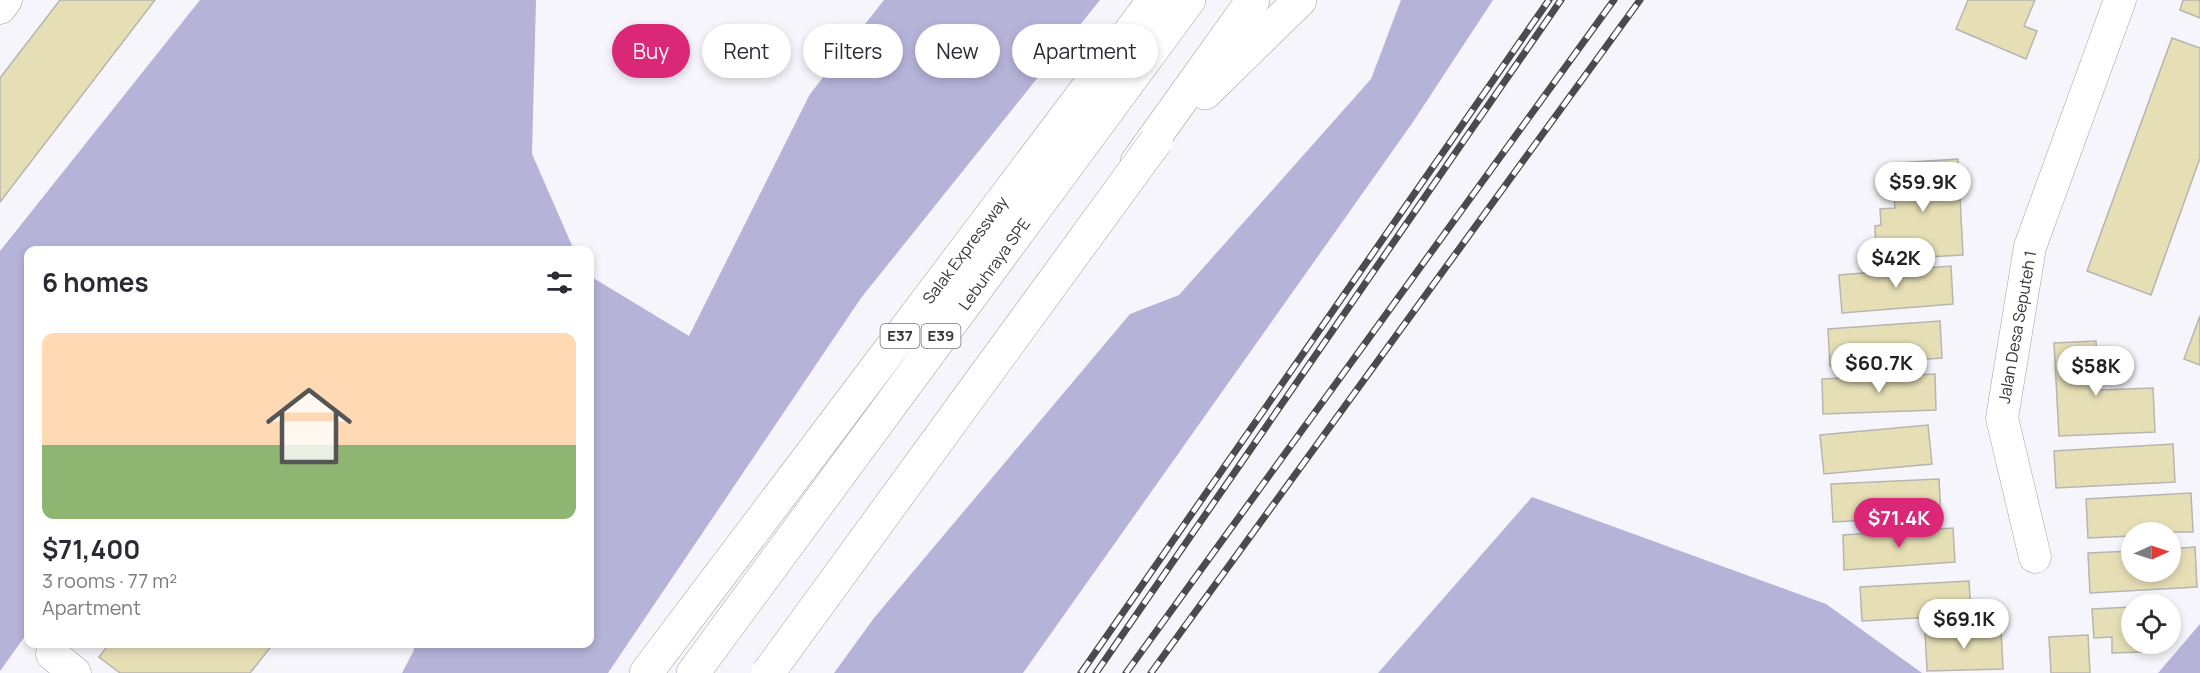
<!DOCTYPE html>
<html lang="en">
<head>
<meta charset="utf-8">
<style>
	:root { --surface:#fff; --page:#f2f2f3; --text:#2b2b33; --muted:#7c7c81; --line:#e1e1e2; --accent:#db2777 }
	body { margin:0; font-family:Manrope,sans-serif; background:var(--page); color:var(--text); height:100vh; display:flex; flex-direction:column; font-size:22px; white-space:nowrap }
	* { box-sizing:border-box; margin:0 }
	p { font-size:20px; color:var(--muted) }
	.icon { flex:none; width:33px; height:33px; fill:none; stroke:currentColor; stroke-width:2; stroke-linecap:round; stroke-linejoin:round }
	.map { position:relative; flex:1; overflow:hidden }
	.drawer { position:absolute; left:24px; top:246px; width:570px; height:402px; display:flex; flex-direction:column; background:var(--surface); border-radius:12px; box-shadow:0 3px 9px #0003 }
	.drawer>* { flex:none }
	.hud { position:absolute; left:612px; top:24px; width:570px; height:54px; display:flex; gap:12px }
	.needle { width:39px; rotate:87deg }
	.controls { position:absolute; left:2121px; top:522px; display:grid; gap:12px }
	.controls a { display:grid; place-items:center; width:60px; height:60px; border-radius:50%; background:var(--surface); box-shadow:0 3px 9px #0003; font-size:30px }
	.price { position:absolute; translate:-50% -51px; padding:0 14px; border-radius:21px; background:#fff; color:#222; font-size:20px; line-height:39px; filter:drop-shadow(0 2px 3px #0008) }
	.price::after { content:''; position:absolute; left:50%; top:36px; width:18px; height:14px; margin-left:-9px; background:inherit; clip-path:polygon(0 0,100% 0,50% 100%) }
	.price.on { background:var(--accent); color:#fff }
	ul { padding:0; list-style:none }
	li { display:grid; align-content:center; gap:12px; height:318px; padding:0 18px }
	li+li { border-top:2px solid var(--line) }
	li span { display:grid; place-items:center; height:186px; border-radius:12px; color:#555 }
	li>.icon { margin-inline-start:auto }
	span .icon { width:108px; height:108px; fill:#fffc; stroke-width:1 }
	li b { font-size:26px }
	h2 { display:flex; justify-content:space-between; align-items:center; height:72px; padding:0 18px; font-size:26px }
	.chip { padding:0 21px; border-radius:27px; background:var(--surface); box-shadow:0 3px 9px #0003; font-size:21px; line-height:54px }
	.chip.on { background:var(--accent); color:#fff }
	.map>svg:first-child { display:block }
	.forest { fill:#b6b3d9 }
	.building { fill:#e6dfb6; stroke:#b6b5b0; stroke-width:1.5 }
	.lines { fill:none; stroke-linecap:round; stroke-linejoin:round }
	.minor-casing { stroke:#a3a2a7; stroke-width:33 }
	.highway-casing { stroke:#a3a2a7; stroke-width:34 }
	.minor { stroke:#fff; stroke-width:32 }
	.highway { stroke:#fff; stroke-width:33 }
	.rail-casing { stroke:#4b4b4e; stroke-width:7 }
	.rail { stroke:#fff; stroke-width:4.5; stroke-dasharray:14; stroke-linecap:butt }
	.highway-bridge-casing { stroke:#a3a2a7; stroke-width:34; stroke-linecap:butt }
	.highway-bridge { stroke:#fff; stroke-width:33 }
	.labels { text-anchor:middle; stroke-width:5; stroke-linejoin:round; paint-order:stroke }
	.shield { fill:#fff; stroke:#737374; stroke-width:1.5 }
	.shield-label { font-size:15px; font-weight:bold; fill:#373739 }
	.street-label { font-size:16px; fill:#373739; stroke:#fff }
</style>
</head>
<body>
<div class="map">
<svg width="2200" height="673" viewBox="0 0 2200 673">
	<rect width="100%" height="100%" fill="#f6f5fb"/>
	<path class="forest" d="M200 0H536L532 154 574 250H28V632L0 671V251Z
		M884 0H1100L861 298 608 673H402L414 650V644H590V276L689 336 810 94Z
		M1401 0H1493L1413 122 1023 673H834L874 618 1130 314 1179 295 1371 79Z
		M1532 497 1826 604 1922 673H1378Z
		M2200 624V673H2158Z"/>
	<path class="building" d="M60 0H155L0 202V78Z
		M1968 0H2035L2024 26 2037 31 2026 59 1956 29Z
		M2183 0H2200V18L2180 10Z
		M2172 38 2200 48V158L2151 295 2087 271Z
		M1958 159 1963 255 1876 260 1875 226 1881 225 1880 209 1895 208 1893 187H1899L1897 163Z
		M1951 266 1953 304 1842 313 1839 275Z
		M2200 316V365L2184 359Z
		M1940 321 1942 358 1830 366 1828 329Z
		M2096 341 2099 390 2153 388 2155 432 2059 436 2054 343Z
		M1935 374 1936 410 1823 414 1822 379Z
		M1928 425 1932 464 1824 474 1820 435Z
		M2173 444 2175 482 2056 488 2054 451Z
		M1939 479 1941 516 1833 522 1831 484Z
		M2191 493 2193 532H2132V536L2088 538 2086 499Z
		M1953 528 1955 562 1844 570 1843 535Z
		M2195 547 2197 587 2090 593 2088 553 2132 551V572H2170V549Z
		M1969 581 1971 615 1862 621 1860 587Z
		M2132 607V644H2141L2142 652 2112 653V637L2094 638 2092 609Z
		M2001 629 2003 669 1927 671 1925 631Z
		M2088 635 2090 673H2051L2049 637Z
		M109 644H273L250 673H120L99 657Z"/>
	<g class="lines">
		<defs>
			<path id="minor" d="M0 8 6 0
				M2035 557 2002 418 2030 247 2120 0
				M52 654 75 673"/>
			<path id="highway" d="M1205 93 1300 0
				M1137 162 1253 0
				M646 673 1154 0
				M693 673 1189 0"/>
		</defs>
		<use href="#minor" class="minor-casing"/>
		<use href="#highway" class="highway-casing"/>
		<use href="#minor" class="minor"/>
		<use href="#highway" class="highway"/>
		<defs>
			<path id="rail" d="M1081 673 1549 0
				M1096 673 1561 0
				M1126 673 1614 0
				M1151 673 1640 0"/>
		</defs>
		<use href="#rail" class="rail-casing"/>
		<use href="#rail" class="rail"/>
		<defs>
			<path id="highway-bridge" d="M768 673 1156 141"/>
		</defs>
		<use href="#highway-bridge" class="highway-bridge-casing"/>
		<use href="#highway-bridge" class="highway-bridge"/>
	</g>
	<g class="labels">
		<g class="shield">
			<rect x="880.5" y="324" width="39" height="24" rx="4.5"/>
			<rect x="921.5" y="324" width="39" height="24" rx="4.5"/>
		</g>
		<g class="shield-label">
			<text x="900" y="341">E37</text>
			<text x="941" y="341">E39</text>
		</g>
		<g class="street-label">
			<text transform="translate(965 250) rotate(-53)" y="6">Salak Expressway</text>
			<text transform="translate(994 264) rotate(-54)" y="6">Lebuhraya SPE</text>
			<text transform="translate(2017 327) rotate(-80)" y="6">Jalan Desa Seputeh 1</text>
		</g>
	</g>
</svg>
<div class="controls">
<a><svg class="needle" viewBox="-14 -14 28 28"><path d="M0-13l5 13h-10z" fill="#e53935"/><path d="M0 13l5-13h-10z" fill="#7c7c81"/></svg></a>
<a><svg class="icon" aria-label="locate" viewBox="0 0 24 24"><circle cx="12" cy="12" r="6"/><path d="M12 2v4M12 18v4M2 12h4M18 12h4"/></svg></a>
</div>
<b class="price" style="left:1923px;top:213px">$59.9K</b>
<b class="price" style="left:1896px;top:289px">$42K</b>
<b class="price" style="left:1879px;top:394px">$60.7K</b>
<b class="price" style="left:2096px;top:397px">$58K</b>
<b class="price on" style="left:1899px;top:549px">$71.4K</b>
<b class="price" style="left:1964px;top:650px">$69.1K</b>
<div class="hud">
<a class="chip on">Buy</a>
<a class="chip">Rent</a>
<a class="chip">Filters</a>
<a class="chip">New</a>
<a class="chip">Apartment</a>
</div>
<section class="drawer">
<h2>6 homes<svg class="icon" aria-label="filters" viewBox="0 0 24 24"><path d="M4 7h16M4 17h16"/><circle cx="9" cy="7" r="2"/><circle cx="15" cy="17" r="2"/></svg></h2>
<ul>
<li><span style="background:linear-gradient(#ffd9b3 60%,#8fb573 0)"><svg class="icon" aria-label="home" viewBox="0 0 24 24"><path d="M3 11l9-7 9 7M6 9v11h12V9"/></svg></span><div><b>$71,400</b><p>3 rooms · 77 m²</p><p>Apartment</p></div></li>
</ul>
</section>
</div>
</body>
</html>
